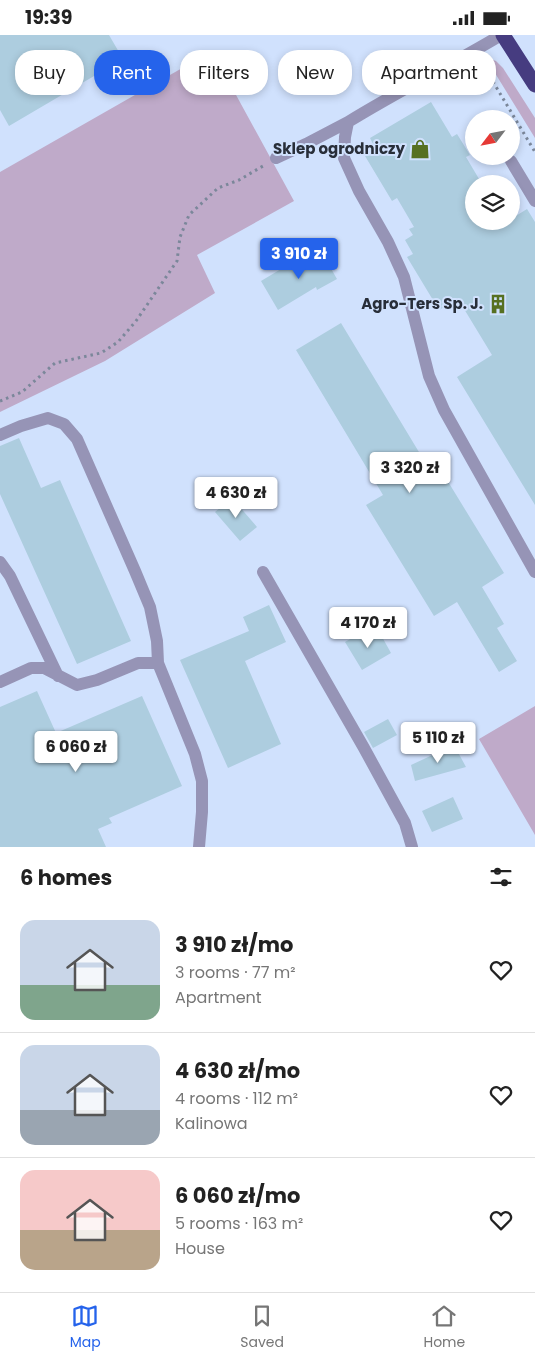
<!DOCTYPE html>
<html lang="en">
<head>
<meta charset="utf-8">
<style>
	:root { --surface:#fff; --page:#f2f2f2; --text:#222; --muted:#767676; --line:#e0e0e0; --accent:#2563eb }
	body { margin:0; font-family:Poppins,sans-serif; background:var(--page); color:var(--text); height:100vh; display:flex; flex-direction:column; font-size:19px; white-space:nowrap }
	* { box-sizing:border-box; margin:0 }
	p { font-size:16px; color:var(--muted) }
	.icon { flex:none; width:28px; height:28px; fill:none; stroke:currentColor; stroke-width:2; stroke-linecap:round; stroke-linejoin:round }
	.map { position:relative; height:812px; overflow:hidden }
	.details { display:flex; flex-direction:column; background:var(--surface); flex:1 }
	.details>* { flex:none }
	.hud { position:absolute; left:15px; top:15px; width:505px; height:45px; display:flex; gap:10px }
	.needle { width:32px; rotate:238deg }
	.fabs { position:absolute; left:465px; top:75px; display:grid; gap:10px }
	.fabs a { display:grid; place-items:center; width:55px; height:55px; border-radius:50%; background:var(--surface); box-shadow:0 2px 8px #0003; font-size:25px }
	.price { position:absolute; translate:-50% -42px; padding:0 11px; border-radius:5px; background:#fff; color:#222; font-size:16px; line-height:32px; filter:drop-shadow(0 1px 2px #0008) }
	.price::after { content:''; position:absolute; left:50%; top:30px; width:15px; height:11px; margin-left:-8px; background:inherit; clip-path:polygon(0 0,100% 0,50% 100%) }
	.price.selected { background:var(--accent); color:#fff }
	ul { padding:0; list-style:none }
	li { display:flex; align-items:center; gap:15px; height:125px; padding:0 20px }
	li+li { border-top:1px solid var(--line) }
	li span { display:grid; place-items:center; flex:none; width:140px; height:100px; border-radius:15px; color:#555 }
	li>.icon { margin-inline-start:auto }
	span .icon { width:60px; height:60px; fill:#fffc; stroke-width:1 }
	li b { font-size:21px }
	h2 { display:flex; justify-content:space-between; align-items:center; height:60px; padding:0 20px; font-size:21px }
	.chip { padding:0 18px; border-radius:20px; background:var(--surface); box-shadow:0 2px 8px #0003; font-size:18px; line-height:45px }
	.chip.selected { background:var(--accent); color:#fff }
	.status { display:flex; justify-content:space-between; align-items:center; height:35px; padding:0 25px; background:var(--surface); direction:ltr }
	.status svg { height:14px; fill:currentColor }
	.dock { display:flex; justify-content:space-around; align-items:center; height:70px; border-top:1px solid var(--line); background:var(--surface); font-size:14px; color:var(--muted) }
	.dock a { display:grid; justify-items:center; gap:2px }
	.dock .selected { color:var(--accent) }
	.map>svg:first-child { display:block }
	.green { fill:#bfaac9 }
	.building { fill:#adcddf }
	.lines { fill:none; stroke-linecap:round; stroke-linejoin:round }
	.path { stroke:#7b879a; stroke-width:3; stroke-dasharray:2.5 4; stroke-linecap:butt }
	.minor { stroke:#9694b6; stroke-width:12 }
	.highway { stroke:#463c80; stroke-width:15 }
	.labels { text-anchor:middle; stroke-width:4; stroke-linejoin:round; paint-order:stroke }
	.poi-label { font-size:15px; font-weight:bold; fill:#282e39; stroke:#d0e1fd; text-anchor:end }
</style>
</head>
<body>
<div class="status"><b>19:39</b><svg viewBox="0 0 49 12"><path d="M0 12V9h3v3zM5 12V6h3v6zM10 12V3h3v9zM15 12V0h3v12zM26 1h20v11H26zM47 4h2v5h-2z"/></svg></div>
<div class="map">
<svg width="535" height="812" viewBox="0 0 535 812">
	<rect width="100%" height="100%" fill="#d0e1fd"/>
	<path class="green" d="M212 16 294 166 197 220 215 258 105 326 0 377V137Z
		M491 24 496 26 503 33 535 83V103L487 25Z
		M535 671V800L479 704Z"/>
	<path class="building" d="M0 0H109L123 24 9 91 0 75Z
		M431 67 452 102 457 99 470 120 466 122 482 149H474V186H511V184L527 174 535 187V470L457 342 492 320 458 264 439 275 407 222 413 219 405 205 413 200 409 194 414 192 397 163 392 166 365 121 376 115 370 103Z
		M321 216 337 244 317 255 316 252 278 275 261 246 301 222 304 226Z
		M341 288 428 432 436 427 504 538 482 552 504 589 497 593 517 626 499 637 457 567 434 581 366 470 383 460 296 315Z
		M19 403 41 453 60 445 131 606 77 629 0 459V411Z
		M232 463 257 492 240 506 215 477Z
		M269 570 286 607 245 626 281 709 228 733 180 625 249 596 243 582Z
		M368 594 374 604 381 600 391 618 362 635 345 607Z
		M37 656 56 698 142 661 182 751 109 783 112 788 98 794 106 812H0V672Z
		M388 684 397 700 373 713 364 697Z
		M454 710 466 732 415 746 411 730Z
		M453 762 463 784 432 797 422 776Z"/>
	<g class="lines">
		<path class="path" d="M483 30 535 117
			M0 366 22 357 55 328 101 318 118 307 136 286 177 226 180 202 189 180 218 153 239 145 263 131"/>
		<path class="minor" d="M501 0C451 30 398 56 348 87L345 102 344 123 359 156 388 207 404 242 429 341 444 375 535 537
			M276 123 306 109 348 87
			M511 126 535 166
			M0 400 21 391 48 383 64 389 77 404 135 536 150 572 157 606 158 628
			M0 527 10 541 58 641
			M263 537 364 713 405 788 412 812
			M0 647 31 633H44L77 650 97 645 138 628H158L195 719 202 746V777L199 812"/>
		<path class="highway" d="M503 0 535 50"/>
	</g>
	<defs>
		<symbol id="shop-bare" viewBox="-9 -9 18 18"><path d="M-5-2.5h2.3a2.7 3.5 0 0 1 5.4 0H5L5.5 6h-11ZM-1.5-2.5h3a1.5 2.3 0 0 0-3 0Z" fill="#567022" stroke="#d0e1fd" stroke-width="2.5" paint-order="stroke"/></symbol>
		<symbol id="building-bare" viewBox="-9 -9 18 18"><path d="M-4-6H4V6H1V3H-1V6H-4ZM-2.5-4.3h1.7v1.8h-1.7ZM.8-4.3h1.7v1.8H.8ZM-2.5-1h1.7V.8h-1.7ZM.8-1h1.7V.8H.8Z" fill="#567022" stroke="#d0e1fd" stroke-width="2.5" paint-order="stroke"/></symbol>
	</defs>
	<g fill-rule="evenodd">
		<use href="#shop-bare" x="406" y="100" width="28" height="28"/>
		<use href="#building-bare" x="484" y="255" width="28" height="28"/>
	</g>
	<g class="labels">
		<g class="poi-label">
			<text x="405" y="119">Sklep ogrodniczy</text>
			<text x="483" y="274">Agro-Ters Sp. J.</text>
		</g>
	</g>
</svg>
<div class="fabs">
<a><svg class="needle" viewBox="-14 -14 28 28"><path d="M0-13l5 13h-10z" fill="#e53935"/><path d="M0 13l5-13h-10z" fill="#767676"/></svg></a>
<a><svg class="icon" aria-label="layers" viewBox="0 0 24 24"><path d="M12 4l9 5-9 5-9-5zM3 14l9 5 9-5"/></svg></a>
</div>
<b class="price selected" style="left:299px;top:245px">3 910 zł</b>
<b class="price" style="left:410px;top:459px">3 320 zł</b>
<b class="price" style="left:236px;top:484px">4 630 zł</b>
<b class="price" style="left:368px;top:614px">4 170 zł</b>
<b class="price" style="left:438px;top:729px">5 110 zł</b>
<b class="price" style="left:76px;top:738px">6 060 zł</b>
<div class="hud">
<a class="chip">Buy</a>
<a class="chip selected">Rent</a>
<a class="chip">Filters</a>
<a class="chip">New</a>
<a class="chip">Apartment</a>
</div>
</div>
<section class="details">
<h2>6 homes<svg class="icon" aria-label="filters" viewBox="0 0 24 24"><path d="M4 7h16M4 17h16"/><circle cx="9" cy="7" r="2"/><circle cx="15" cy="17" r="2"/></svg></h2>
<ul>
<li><span style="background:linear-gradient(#c9d6e8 65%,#7fa58c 0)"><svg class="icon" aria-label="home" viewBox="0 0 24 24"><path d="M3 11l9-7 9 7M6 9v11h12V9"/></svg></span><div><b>3 910 zł/mo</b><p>3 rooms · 77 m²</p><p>Apartment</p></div><svg class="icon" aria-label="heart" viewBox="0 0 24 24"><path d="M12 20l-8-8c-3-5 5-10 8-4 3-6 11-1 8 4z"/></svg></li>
<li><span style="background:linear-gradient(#c9d6e8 65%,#9aa5b1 0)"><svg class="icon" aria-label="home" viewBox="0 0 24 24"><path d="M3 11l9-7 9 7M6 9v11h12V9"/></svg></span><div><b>4 630 zł/mo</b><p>4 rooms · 112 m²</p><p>Kalinowa</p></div><svg class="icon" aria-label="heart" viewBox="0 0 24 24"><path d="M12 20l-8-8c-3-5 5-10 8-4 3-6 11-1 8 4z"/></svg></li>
<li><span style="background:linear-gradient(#f6c9c9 60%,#b9a48a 0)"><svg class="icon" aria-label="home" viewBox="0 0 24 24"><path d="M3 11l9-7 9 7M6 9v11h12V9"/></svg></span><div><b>6 060 zł/mo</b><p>5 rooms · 163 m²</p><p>House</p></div><svg class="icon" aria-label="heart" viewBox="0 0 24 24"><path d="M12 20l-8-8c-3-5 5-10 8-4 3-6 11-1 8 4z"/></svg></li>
</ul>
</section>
<nav class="dock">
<a class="selected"><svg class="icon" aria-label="map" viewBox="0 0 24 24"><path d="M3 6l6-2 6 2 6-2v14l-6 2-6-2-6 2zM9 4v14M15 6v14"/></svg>Map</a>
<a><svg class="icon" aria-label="saved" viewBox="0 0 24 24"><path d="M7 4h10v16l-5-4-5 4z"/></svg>Saved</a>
<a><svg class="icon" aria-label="home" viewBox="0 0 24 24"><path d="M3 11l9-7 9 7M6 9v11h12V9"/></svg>Home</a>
</nav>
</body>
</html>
